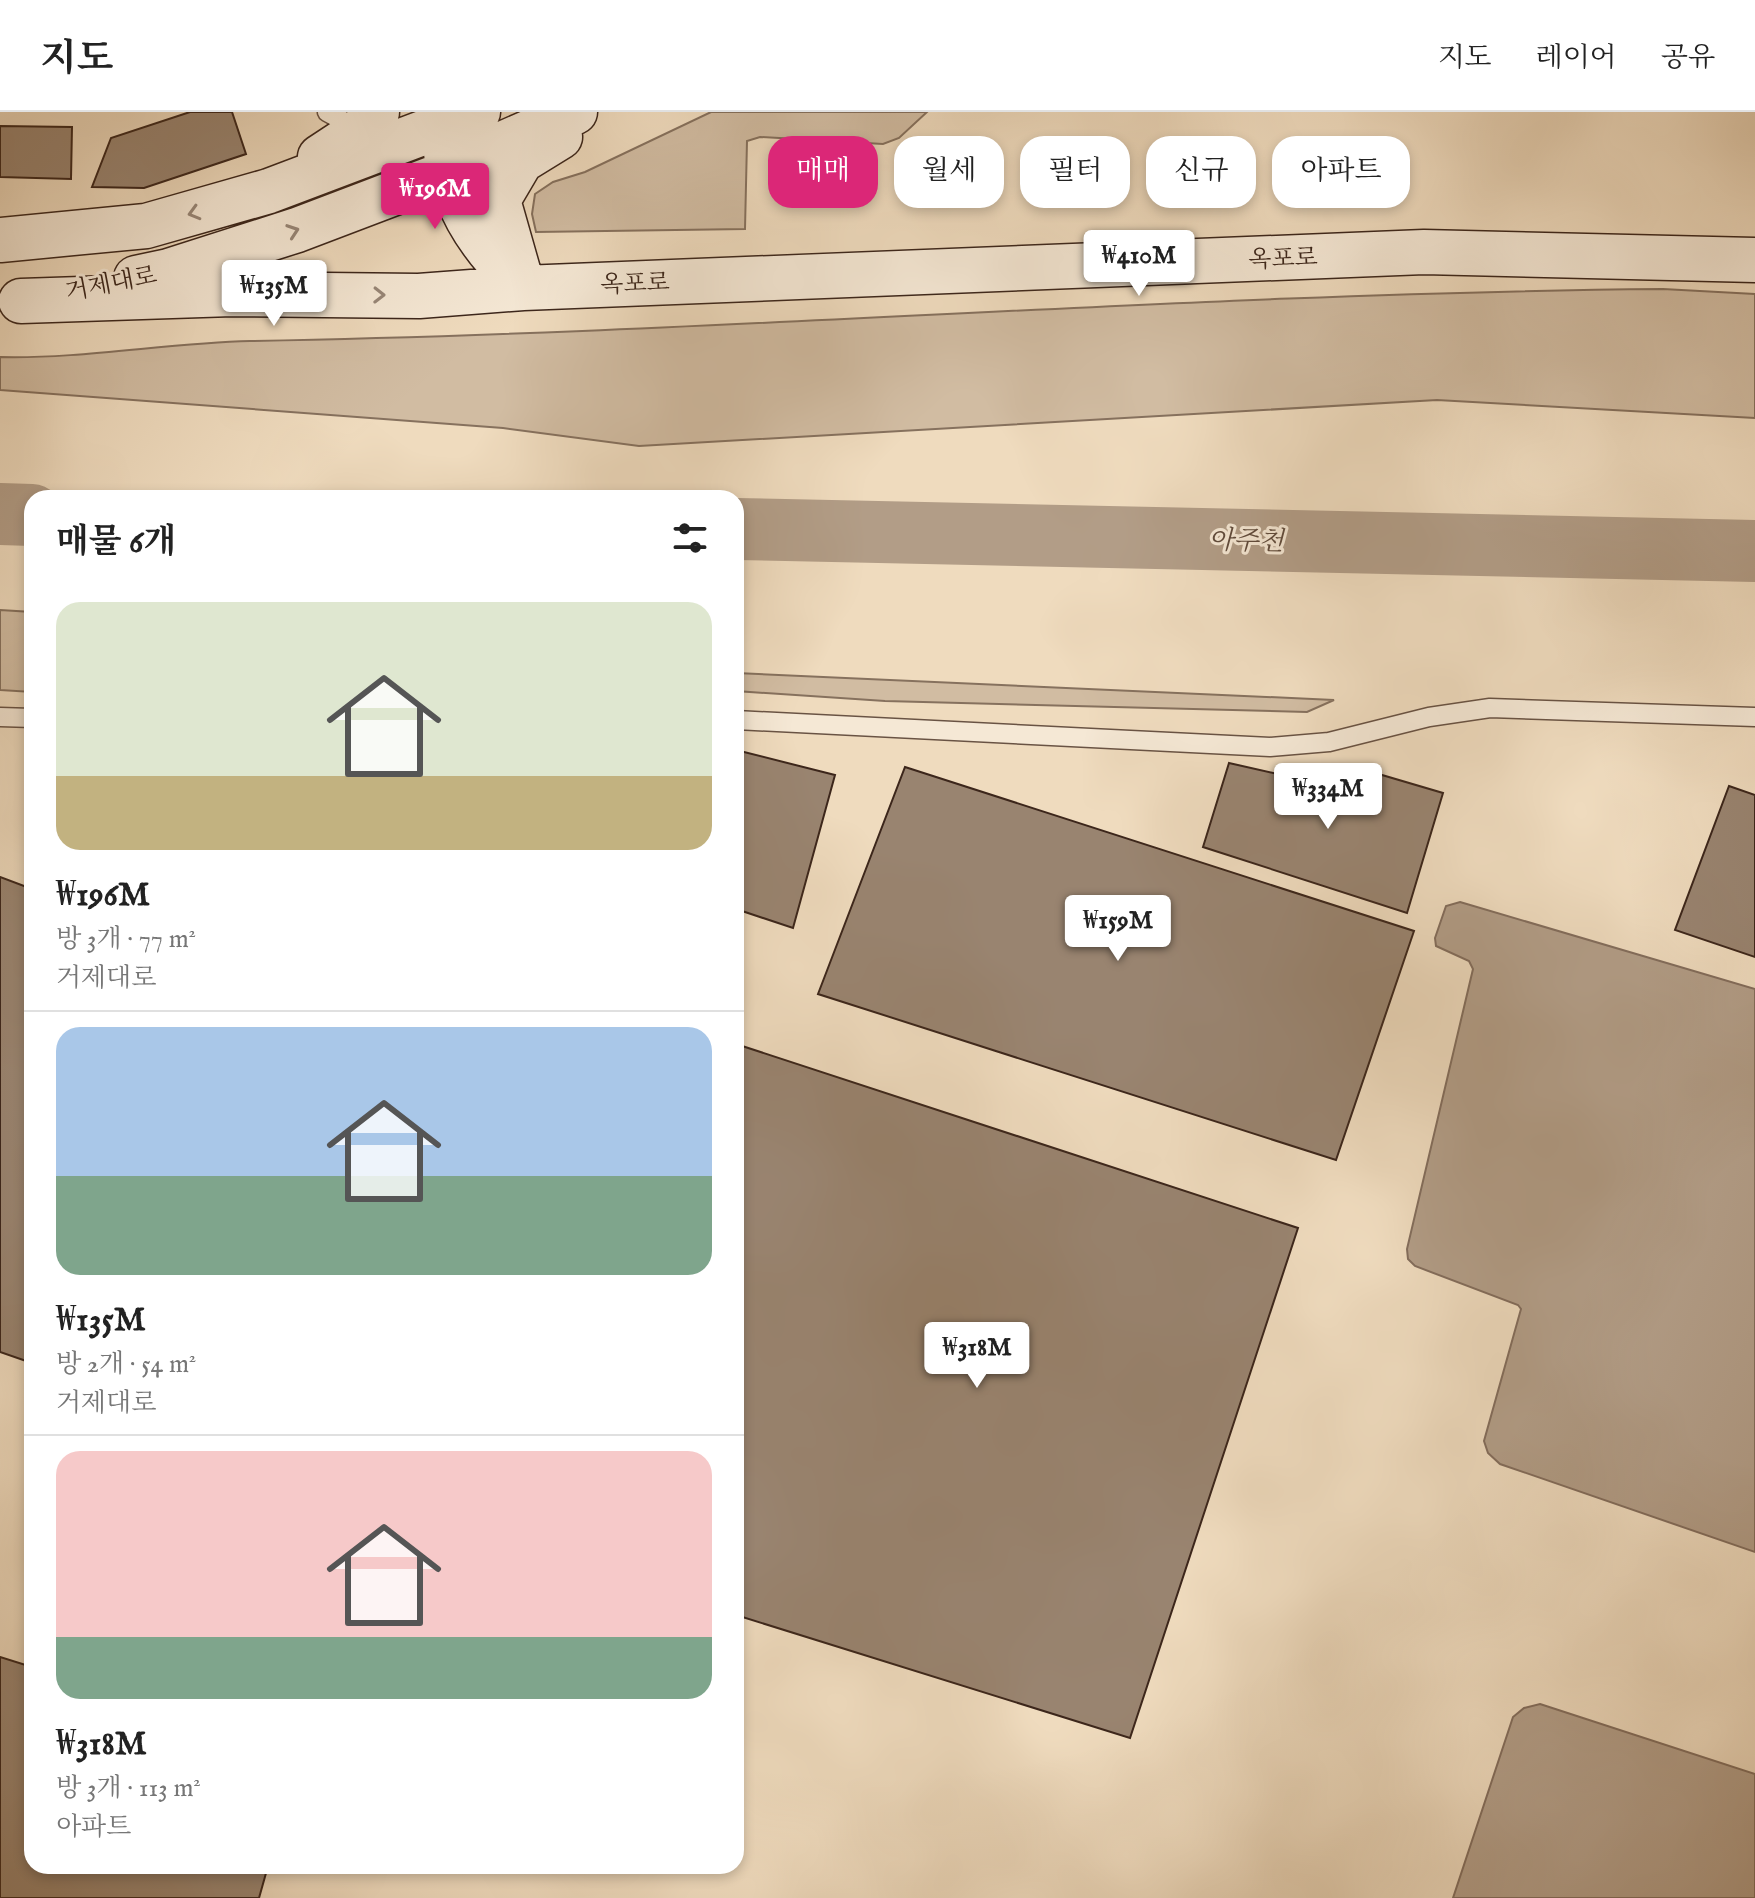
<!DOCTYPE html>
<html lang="ko">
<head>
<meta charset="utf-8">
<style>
	:root { --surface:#fff; --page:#f6f6f6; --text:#222; --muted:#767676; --line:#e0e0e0; --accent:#db2777 }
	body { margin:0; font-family:"IM FELL English","Noto Serif KR",serif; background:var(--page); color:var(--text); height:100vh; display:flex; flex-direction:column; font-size:30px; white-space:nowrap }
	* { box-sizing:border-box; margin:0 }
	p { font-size:26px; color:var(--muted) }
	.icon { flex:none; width:44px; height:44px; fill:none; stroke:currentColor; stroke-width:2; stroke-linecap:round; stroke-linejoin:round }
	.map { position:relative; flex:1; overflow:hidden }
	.sheet { position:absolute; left:24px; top:378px; width:720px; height:1384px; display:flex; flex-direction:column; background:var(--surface); border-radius:24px; box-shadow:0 4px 12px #0003 }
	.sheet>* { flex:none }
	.hud { position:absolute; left:768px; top:24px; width:760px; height:72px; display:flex; gap:16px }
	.price { position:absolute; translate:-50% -68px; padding:0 18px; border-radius:8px; background:#fff; color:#222; font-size:26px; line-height:52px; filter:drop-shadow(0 2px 4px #0008) }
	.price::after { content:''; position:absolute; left:50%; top:48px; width:24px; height:18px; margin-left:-12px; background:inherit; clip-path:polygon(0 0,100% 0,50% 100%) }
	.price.current { background:var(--accent); color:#fff }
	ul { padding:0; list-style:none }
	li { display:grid; align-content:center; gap:16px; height:424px; padding:0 32px }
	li+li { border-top:2px solid var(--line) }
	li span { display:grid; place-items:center; height:248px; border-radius:24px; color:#555 }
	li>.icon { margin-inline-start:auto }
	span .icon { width:144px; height:144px; fill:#fffc; stroke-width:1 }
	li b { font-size:34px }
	h2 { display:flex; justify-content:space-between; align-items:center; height:96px; padding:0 32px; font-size:34px }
	.chip { padding:0 28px; border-radius:24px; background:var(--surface); box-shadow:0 4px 12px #0003; font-size:28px; line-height:72px }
	.chip.current { background:var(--accent); color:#fff }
	header { display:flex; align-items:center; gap:48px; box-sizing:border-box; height:112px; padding:0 40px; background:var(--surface); border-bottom:2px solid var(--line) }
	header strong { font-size:38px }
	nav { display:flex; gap:44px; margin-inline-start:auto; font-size:28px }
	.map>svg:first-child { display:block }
	.green { fill:#d1bca2; stroke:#86715e; stroke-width:2 }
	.water { fill:#b29d87; stroke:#836d5c; stroke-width:2 }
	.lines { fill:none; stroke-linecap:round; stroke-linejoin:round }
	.river { stroke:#b29d87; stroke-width:62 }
	.building { fill:#998470; stroke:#3c261b; stroke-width:2 }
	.lane-casing { stroke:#695344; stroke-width:21 }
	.secondary-casing { stroke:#3c261b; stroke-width:47 }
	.lane { stroke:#f5e8d5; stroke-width:18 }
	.secondary { stroke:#f5e8d5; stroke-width:44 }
	.oneway { stroke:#988778 }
	.labels { text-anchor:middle; stroke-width:6; stroke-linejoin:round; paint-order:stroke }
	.street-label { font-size:24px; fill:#3c261b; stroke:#f5e8d5 }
	.water-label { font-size:26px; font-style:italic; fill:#5f4a3b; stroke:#f5e8d5 }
</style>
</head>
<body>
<header>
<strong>지도</strong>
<nav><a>지도</a><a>레이어</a><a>공유</a></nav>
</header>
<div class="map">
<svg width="1755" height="1786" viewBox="0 0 1755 1786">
	<rect width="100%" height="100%" fill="#efdbbe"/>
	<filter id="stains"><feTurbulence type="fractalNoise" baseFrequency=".0025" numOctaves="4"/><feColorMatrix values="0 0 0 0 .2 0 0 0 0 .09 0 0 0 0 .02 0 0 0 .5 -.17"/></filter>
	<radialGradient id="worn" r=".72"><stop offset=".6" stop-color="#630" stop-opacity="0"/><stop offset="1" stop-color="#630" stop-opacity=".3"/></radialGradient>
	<path class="green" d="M711 0H927L899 26 883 32 760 25 747 29 745 117 536 120 532 102 535 82 553 70 585 60Z
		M1663 177 1755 182V306L1437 288 639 334 503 316 0 278V245C83 247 167 231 250 229 721 221 1192 181 1663 177Z
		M0 498 32 500V580L0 578Z
		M736 561 1334 588 1307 600 885 589 736 579Z"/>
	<path class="water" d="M1460 790 1755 877V1440L1500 1352 1488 1341 1484 1329 1521 1197 1518 1193 1415 1154 1408 1147 1407 1137 1473 857 1469 849 1436 834 1435 826 1446 794Z
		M1540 1592 1755 1662V1786H1453L1513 1605 1524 1596Z"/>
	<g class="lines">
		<path class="river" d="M0 402 32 403
			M736 417 1755 439"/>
	</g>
	<path class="building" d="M190 0H232L246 42 144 76 92 75 111 26Z
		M0 14 72 15 71 67 0 65Z
		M736 638 835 663 793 816 736 797Z
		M1229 651 1352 679 1365 658 1443 681 1407 801 1203 735Z
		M905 655 1414 819 1336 1048 818 882Z
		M1729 674 1755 683V845L1675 818Z
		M0 765 32 777V1251L0 1240Z
		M736 932 1298 1116 1130 1626 736 1503Z
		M0 1545 32 1555V1754H268L259 1786H0Z"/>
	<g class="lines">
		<defs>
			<path id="lane" d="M327 0 358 17
				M0 605 32 606
				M736 608 1270 635 1329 630 1429 605 1490 596 1755 605"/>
			<path id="secondary" d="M445 31C449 85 475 128 513 165
				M320 45 361 18 377 0
				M0 128 146 114 269 79 478 0
				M136 166 169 159 297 118 447 61 482 41 575 0
				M523 176 498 88 521 49 560 25
				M21 189 232 182 419 184 523 176 1424 140 1755 148"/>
		</defs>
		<use href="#lane" class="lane-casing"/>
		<use href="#secondary" class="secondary-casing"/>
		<use href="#lane" class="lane"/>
		<use href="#secondary" class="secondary"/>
	</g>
	<defs><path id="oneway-chevron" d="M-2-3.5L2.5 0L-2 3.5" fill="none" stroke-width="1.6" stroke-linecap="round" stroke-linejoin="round" transform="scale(2)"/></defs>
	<g class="oneway">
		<use href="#oneway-chevron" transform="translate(194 101) rotate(164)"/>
		<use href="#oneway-chevron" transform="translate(293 119) rotate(-19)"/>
		<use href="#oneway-chevron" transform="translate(379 183) rotate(1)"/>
	</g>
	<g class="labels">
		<g class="street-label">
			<text transform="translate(1283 146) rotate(-2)" y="8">옥포로</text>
			<text transform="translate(111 171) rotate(-11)" y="8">거제대로</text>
			<text transform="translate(635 171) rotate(-2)" y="8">옥포로</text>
		</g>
		<g class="water-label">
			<text transform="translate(1246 428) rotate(1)" y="9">아주천</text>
		</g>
	</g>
	<rect width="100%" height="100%" filter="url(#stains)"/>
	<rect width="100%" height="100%" fill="url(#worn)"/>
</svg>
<b class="price current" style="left:435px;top:119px">₩196M</b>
<b class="price" style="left:1139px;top:186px">₩410M</b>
<b class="price" style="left:274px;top:216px">₩135M</b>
<b class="price" style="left:1328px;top:719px">₩334M</b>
<b class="price" style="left:1118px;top:851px">₩159M</b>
<b class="price" style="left:977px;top:1278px">₩318M</b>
<div class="hud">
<a class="chip current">매매</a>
<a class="chip">월세</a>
<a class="chip">필터</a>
<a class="chip">신규</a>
<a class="chip">아파트</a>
</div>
<section class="sheet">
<h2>매물 6개<svg class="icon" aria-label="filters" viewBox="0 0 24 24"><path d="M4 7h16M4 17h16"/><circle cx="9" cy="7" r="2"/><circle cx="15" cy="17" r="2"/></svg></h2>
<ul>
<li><span style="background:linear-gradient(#dfe7d0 70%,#c2b280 0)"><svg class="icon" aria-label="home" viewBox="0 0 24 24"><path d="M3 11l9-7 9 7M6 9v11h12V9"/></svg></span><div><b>₩196M</b><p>방 3개 · 77 m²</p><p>거제대로</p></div></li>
<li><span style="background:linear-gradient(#a9c7e8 60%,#7fa58c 0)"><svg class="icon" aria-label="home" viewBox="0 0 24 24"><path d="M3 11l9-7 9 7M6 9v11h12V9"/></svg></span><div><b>₩135M</b><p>방 2개 · 54 m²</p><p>거제대로</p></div></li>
<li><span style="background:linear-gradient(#f6c9c9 75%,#7fa58c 0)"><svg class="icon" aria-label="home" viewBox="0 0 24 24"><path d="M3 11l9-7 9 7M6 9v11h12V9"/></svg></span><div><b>₩318M</b><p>방 3개 · 113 m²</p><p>아파트</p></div></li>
</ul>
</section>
</div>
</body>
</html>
